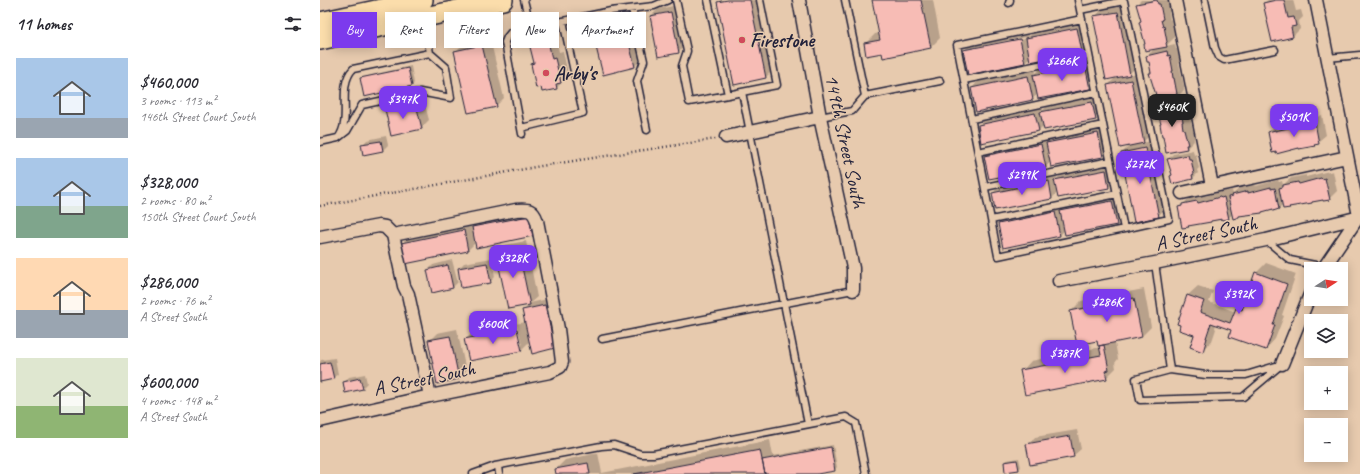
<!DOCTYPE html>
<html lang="en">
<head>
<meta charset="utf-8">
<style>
	:root { --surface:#fff; --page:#f7f7f7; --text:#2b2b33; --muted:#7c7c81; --accent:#7c3aed }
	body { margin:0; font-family:Caveat,sans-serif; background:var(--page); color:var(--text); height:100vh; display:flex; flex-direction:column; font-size:15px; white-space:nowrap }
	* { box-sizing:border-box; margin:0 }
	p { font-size:13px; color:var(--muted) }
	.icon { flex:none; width:22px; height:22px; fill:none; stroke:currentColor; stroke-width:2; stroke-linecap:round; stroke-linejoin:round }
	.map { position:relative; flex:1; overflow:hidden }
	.panel { display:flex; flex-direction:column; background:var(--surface); width:320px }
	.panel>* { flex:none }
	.hud { position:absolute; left:12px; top:12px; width:380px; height:36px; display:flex; gap:8px }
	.needle { width:26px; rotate:78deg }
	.fabs { position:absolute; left:984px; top:262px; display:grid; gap:8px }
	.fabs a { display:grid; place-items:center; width:44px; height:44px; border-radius:0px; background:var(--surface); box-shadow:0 2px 10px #0003; font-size:20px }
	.price { position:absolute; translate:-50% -34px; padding:0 9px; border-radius:8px; background:var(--accent); color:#fff; font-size:13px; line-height:26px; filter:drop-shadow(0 1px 2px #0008) }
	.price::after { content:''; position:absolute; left:50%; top:24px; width:12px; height:9px; margin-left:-6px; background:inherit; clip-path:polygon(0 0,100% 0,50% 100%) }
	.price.active { background:#222; color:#fff }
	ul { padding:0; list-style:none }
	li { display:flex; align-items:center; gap:12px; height:100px; padding:0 16px }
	li span { display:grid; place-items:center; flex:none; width:112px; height:80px; border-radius:0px; color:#555 }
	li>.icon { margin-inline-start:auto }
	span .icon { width:48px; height:48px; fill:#fffc; stroke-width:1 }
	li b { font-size:17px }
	h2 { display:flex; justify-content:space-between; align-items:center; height:48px; padding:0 16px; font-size:17px }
	.chip { padding:0 14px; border-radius:0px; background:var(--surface); box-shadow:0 2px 10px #0003; font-size:14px; line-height:36px }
	.chip.active { background:var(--accent); color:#fff }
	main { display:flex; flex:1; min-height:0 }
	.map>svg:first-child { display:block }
	.shadow { fill:#0003; fill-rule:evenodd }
	.building { fill:#f7bcb5; stroke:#22223b }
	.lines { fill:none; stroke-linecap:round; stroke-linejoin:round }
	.lane-casing { stroke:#22223b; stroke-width:9 }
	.street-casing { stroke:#22223b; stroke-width:15 }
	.primary-casing { stroke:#22223b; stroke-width:22 }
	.path { stroke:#22223b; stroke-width:2.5; stroke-dasharray:1 3; stroke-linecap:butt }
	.lane { stroke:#e7caae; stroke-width:6 }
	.street { stroke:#e7caae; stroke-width:12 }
	.primary { stroke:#fbddab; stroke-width:19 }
	.poi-dot { fill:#d1495b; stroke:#e7caae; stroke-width:1.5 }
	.labels { text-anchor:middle; stroke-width:3; stroke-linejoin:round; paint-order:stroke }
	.poi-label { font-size:20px; font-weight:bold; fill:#22223b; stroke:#e7caae; text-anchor:start }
	.street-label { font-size:20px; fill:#22223b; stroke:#e7caae }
</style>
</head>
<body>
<main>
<section class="panel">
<h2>11 homes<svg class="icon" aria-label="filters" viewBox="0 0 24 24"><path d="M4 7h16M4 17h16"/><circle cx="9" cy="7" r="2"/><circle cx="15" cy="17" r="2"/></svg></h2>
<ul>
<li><span style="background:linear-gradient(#a9c7e8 75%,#9aa5b1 0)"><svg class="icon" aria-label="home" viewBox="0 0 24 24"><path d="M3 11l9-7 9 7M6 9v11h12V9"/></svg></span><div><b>$460,000</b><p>3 rooms · 113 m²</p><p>146th Street Court South</p></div></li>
<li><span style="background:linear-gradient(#a9c7e8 60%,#7fa58c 0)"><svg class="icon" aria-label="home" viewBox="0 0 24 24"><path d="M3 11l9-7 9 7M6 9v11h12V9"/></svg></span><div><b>$328,000</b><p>2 rooms · 80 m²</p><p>150th Street Court South</p></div></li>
<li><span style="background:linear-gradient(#ffd9b3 65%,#9aa5b1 0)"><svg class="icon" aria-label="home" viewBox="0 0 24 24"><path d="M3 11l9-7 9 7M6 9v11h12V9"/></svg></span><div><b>$286,000</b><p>2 rooms · 76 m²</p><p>A Street South</p></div></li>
<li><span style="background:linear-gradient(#dfe7d0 60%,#8fb573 0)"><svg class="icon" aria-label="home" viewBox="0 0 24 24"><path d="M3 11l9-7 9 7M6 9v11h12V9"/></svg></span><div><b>$600,000</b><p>4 rooms · 148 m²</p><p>A Street South</p></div></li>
</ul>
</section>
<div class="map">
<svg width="1040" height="474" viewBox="0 0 1040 474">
	<rect width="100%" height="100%" fill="#e7caae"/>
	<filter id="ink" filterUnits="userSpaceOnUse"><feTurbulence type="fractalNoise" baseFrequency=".025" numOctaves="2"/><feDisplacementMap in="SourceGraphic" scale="8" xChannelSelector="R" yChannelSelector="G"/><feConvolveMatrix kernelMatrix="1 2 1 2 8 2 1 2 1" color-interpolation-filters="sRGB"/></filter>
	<g filter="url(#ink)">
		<path class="shadow" d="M401 0H442L455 68 445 78 398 2Z
			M553 0H613L620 38 611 47 563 52 545 44 555 34 559 33Z
			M821 0H848L850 11 849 12 850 20 851 19 854 34V38L846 46 855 44 856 49H857L860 62 859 64 864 86V90L857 97 865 95 866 100H867L870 113 869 115 875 137 874 138V141L867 148 837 107 844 100 836 95 829 61 827 56 835 48 822 21 817 4Z
			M948 0H973L976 11 981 10 983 17 979 21 980 29 973 36 944 3Z
			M358 5 366 44 359 52 331 16 338 9Z
			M805 5 817 66 808 75 819 73 831 134 822 143 832 141 846 208 838 216 802 153 810 145 788 85 797 76 775 17 782 9Z
			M765 21 769 44 762 51 710 57 705 62 644 51 652 43 708 32 709 37 714 31ZM705 37V39L652 50V48Z
			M313 24 322 59 314 67 275 39 283 32Z
			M234 29 239 52 243 51 248 74 237 88 212 64 215 61 208 41 216 33Z
			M170 38 184 98 176 106 135 52 143 44Z
			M772 58 777 80 769 88 718 94 712 99 656 110 652 88 659 80 715 69 716 73 721 68Z
			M91 66 94 83 92 86 45 96 41 79 43 77Z
			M779 95 783 111 775 119 724 125 719 130 659 125 666 118 723 106V110L729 105Z
			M103 97 109 120 101 128 66 109 73 102Z
			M1002 115 1006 135 994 145 949 132 956 124 962 123V124L973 122 974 121 995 118Z
			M785 126 790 148 782 156 731 161 726 167 665 156 673 148 729 137 730 142 735 136Z
			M66 136 68 145 63 150 42 145 47 140Z
			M873 150 874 155 876 154 879 168 877 170 878 173 873 178 853 183V175L848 159 853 154Z
			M793 163 796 179 789 187 738 197 737 193 732 198 676 209 673 193 680 185 736 174 737 179 742 173Z
			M1009 171V172L1013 171 1017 191 1009 199H1004L993 201 992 202 971 205 964 208 963 204 959 208 954 209 953 208 920 215 919 217 913 214 908 218H903L892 220 891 221 870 225 863 227 859 207 871 197 885 194V196L908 190V191L912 190 913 194 921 187 935 185 936 186 958 180 959 182 962 181 963 185 971 178 986 175V177Z
			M799 194 804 216 796 224 745 230 739 236 679 224 686 216 742 205 743 210 749 204Z
			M216 209 220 228 213 235 156 242 147 251 82 244 89 236 151 224 152 228 161 220Z
			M206 241 217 297 210 303 232 298 234 348 210 341 201 350 146 339 153 332 206 322 203 311 210 304 188 308 178 253 185 245ZM196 324H197L202 346H200Z
			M172 258 175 277 170 282 139 268 144 263Z
			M132 260 138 282 133 287 108 270 113 265Z
			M946 263 976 274 962 315 964 316 955 339 946 349 912 330 896 324 895 328 896 329 892 341 882 350 875 335 868 295 878 286 893 291 889 302 916 312 917 308 927 298 936 273Z
			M824 289 831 327 821 337 795 342 798 359 795 363 796 368 786 378 702 371 711 361 781 347 778 340 751 311 761 301Z
			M137 329 146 371 139 378 109 341 117 333Z
			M15 358 18 374 13 378 0 381V362L1 360Z
			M45 374 47 383 42 388 24 382 29 377Z
			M757 430 761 449 753 456 708 445 715 437Z
			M450 440 453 456 513 445 517 467 515 470 492 474H237L236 469 245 460 278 453 282 473Z
			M699 458 701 467 699 469 685 463 687 460Z"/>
		<path class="building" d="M408 0H430L446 78 414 85 397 2Z
			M552 0H601L611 48 563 58 562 53 546 56 544 43 560 40Z
			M837 0 838 4H840L843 19 841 20 843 27 844 26 847 42 846 43 847 47 825 51 824 44H825L819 22 821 21 816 4Z
			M956 0H964L968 18 974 17 976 26 971 27 973 37 952 42 943 3Z
			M351 12 359 53 338 57 330 16Z
			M798 12 810 75 786 80 773 16Z
			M757 28 762 52 710 62 706 38Z
			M306 31 315 67 283 75 274 39Z
			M227 36 232 59 235 58 241 83 236 84 237 89 222 92 221 87 216 88 211 64 214 63 210 47H209L207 40Z
			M700 39 705 63 648 75 643 50Z
			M162 45 177 107 148 113 134 51Z
			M847 51 848 56 850 55 853 71H852L853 78H854L857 94H856L857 98 836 102 834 96 836 95 829 73H831L829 62H827L826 56Z
			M765 65 770 89 718 99 713 75Z
			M88 68 92 86 44 97 40 78Z
			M708 76 713 100 656 112 651 88Z
			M811 80 824 143 800 148 787 85Z
			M772 102 776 120 724 130 720 112Z
			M857 102 858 107 860 106 863 122H862L863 129H864L868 145H866L867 149 846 153 843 136H842L840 124H841L836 107Z
			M96 104 102 129 71 136 65 109Z
			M715 113 719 131 661 143 658 125Z
			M995 122 999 144 994 145 995 146 979 149V148L956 154V152L952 153 948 132 955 130V131L977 126 978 127 988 125V123Z
			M778 133 783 157 731 167 726 143Z
			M61 141 63 151 43 155 41 144Z
			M721 144 726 168 669 179 664 156Z
			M825 148 839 217 814 222 801 153Z
			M868 155 869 159H871L874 174 872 175 873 179 852 184 850 176 852 175 847 159Z
			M786 170 789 188 738 198 734 180Z
			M1001 178 1002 179 1005 178 1010 200 1003 201V200L992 202V203L969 207 970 208 963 209 959 188 963 187V185L978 182 979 184Z
			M729 181 732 199 675 210 672 193Z
			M951 187V189L955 188 959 209 953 211V209L942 212V213L919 216V217L913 219 908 197 913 196 912 195 928 191V193Z
			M900 197 901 198 904 197 909 219 902 220V219L891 221V222L868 226 869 227 862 228 858 207 862 206V204L877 201 878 203Z
			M792 201 797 225 745 235 740 211Z
			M735 212 740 236 683 248 678 224Z
			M209 216 213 236 156 248 152 227Z
			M144 230 148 251 85 264 81 243Z
			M198 248 210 305 188 309 176 253Z
			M167 263 171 283 141 288 138 268Z
			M128 265 133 288 112 293 107 270Z
			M935 272 967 284 953 325H955L946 350 909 337 911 330 891 323 886 338H887L883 352 870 347 874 335 859 330 860 325 857 324 867 295 884 301 880 312 910 323 916 308 922 310Z
			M814 298 822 337 778 346 777 341 757 345 750 311Z
			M225 305 235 348 212 354 202 310Z
			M197 329 202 351 149 361 144 339Z
			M130 336 139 379 117 384 108 340Z
			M784 345 789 370 785 371 787 379 705 395 700 370 781 355 779 346Z
			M10 362 14 379 0 382V364Z
			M40 378 43 389 25 393 23 382Z
			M750 436 754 457 710 465 706 444Z
			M511 447 515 471 497 474H445L442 460Z
			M440 450 445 474H314Z
			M697 460 699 470 685 472 684 462Z
			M268 463 270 474H236L235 469Z"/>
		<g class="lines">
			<defs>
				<path id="lane" d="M204 0 211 28
					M356 0 367 51 362 66 369 102 408 95
					M388 0 408 95 422 92
					M440 0 457 85 422 92 488 424
					M525 0 545 96 620 81
					M758 0C773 76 789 153 804 229L678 256 637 45 762 19
					M885 0 895 48 899 57 904 60 955 50
					M689 3 690 0
					M312 9 324 61 317 81 327 130
					M760 10 804 1 849 219 804 229
					M1007 58 1040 55
					M644 80 769 55
					M500 117 532 111 545 96
					M652 119 776 92
					M201 128 263 113 243 21
					M202 134 185 42 187 37 191 32 291 11 334 6 348 0
					M18 138 27 131 42 105 100 92 131 98 126 67 110 53 104 19
					M0 142 18 138C33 119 16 87 33 69L110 53
					M658 152 783 125
					M665 187 790 161
					M671 220 797 194
					M946 240 970 260 1005 267
					M835 263 850 370 816 379 820 400 923 397 962 364
					M282 339 533 290
					M850 370 886 375H926L959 365
					M178 466 179 474
					M153 474 175 466 281 446 294 445 321 454H333L526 417 536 423 546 474"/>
				<path id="street" d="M479 0 500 117 533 268V290
					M855 0 892 186
					M996 0 1039 216
					M406 137 500 117
					M862 193 1027 157
					M0 237 59 226 65 227 73 235 84 286 88 294 110 396
					M1003 269 1039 216
					M739 281 835 263 946 240 1040 217
					M962 364 991 292
					M0 421 110 396 230 372 240 367 242 362 238 329 217 221C213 209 208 209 196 210L73 235"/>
				<path id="primary" d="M0 22 103 0
					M0 40 183 0"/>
			</defs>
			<use href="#lane" class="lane-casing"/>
			<use href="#street" class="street-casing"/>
			<use href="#primary" class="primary-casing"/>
			<path class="path" d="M0 206 221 166 396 139"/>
			<use href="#lane" class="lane"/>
			<use href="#street" class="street"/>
			<use href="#primary" class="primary"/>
		</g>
	</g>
	<g class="poi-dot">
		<circle cx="422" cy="40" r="4"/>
		<circle cx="226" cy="73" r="4"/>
	</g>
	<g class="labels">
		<g class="poi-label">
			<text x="430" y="47">Firestone</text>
			<text x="234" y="80">Arby's</text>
		</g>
		<g class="street-label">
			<text transform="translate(526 141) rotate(78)" y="7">149th Street South</text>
			<text transform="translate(886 233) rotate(-12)" y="7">A Street South</text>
			<text transform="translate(104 378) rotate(-12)" y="7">A Street South</text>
		</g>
	</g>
</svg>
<div class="fabs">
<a><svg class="needle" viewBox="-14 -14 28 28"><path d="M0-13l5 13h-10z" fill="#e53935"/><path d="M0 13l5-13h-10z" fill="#7c7c81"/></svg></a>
<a><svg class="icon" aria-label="layers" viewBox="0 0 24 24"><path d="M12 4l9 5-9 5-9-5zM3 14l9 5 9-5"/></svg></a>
<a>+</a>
<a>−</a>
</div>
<b class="price" style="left:742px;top:82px">$266K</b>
<b class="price" style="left:83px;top:120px">$347K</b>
<b class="price active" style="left:852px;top:128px">$460K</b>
<b class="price" style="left:974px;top:138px">$501K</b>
<b class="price" style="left:820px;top:185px">$272K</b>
<b class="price" style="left:702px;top:196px">$299K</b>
<b class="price" style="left:193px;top:279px">$328K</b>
<b class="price" style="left:919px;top:315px">$392K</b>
<b class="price" style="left:787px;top:323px">$286K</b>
<b class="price" style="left:173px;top:345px">$600K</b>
<b class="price" style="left:745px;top:374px">$387K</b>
<div class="hud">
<a class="chip active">Buy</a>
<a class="chip">Rent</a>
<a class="chip">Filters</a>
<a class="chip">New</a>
<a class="chip">Apartment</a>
</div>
</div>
</main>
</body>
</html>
